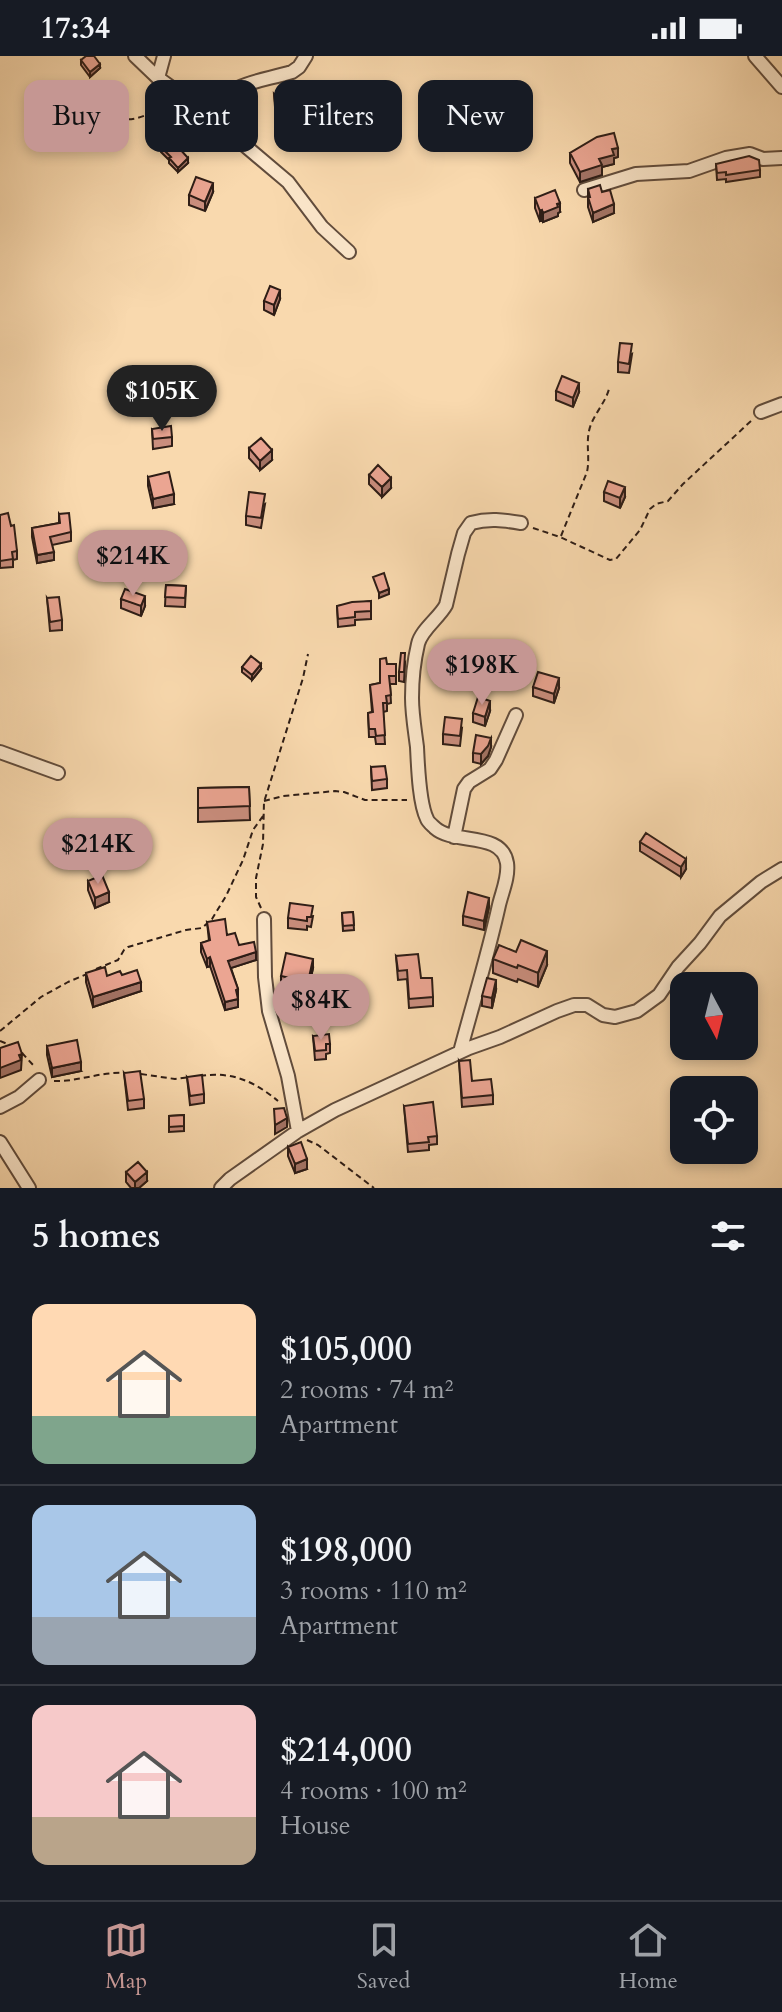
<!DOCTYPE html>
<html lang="en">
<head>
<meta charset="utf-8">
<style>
	:root { --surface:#171b24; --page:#242831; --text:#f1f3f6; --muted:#9ea1a6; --line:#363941; --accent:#c59692 }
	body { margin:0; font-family:Cardo,serif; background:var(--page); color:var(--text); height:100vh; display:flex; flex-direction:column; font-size:30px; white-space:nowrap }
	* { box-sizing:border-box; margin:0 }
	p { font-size:26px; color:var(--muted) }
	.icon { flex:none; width:44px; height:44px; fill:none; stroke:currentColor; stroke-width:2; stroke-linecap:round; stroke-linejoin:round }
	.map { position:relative; height:1132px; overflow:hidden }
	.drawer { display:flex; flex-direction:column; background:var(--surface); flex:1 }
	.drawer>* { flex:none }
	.hud { position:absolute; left:24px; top:24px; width:734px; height:72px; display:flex; gap:16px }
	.needle { width:52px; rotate:173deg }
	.fabs { position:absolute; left:670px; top:916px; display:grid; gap:16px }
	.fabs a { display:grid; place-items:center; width:88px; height:88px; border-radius:16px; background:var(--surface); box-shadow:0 4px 12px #0003; font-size:40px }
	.price { position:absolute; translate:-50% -68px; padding:0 18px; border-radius:28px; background:var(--accent); color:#111; font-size:26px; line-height:52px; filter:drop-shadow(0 2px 4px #0008) }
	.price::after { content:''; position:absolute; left:50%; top:48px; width:24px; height:18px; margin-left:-12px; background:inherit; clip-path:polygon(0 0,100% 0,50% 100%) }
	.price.on { background:#222; color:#fff }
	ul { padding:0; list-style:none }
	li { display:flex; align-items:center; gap:24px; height:200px; padding:0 32px }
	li+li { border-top:2px solid var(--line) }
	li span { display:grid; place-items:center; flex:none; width:224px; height:160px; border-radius:16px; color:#555 }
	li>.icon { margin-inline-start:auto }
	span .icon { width:96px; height:96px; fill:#fffc; stroke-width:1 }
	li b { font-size:34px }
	h2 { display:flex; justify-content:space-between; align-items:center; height:96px; padding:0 32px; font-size:34px }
	.tag { padding:0 28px; border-radius:16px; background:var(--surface); box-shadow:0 4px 12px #0003; font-size:28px; line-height:72px }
	.tag.on { background:var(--accent); color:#111 }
	.status { display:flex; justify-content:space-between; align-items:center; height:56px; padding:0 40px; background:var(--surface); direction:ltr }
	.status svg { height:22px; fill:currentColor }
	.menu { display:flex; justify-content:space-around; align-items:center; height:112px; border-top:2px solid var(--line); background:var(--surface); font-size:22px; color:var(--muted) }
	.menu a { display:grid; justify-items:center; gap:4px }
	.menu .on { color:var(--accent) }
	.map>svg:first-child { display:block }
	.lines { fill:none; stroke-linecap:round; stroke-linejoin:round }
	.minor-casing { stroke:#614c3c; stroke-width:16 }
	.path { stroke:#2e1d16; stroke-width:2; stroke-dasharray:6 4; stroke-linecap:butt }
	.minor { stroke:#fbe6ca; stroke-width:12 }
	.wall { fill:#ca8e7e; stroke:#2e1d16; stroke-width:2 }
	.shaded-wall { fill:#a47466; stroke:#2e1d16; stroke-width:2 }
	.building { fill:#eba592; stroke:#2e1d16; stroke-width:2 }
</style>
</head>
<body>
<div class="status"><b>17:34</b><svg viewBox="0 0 49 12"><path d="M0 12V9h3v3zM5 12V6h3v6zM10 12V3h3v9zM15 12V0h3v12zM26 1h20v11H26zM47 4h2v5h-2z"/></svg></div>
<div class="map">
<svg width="782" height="1132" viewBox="0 0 782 1132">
	<rect width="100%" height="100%" fill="#f9d9ae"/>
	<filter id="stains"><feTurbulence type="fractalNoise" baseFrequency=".0025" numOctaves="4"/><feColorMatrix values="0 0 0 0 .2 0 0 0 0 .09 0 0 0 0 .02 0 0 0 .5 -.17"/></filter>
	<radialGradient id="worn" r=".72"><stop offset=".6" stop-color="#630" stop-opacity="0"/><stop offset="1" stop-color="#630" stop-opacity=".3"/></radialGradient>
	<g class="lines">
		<defs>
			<path id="minor" d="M135 0 158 22 204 55 288 126 322 171 349 196
				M755 0 782 31
				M158 22 164 0
				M207 58C233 25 255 27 292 16L299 11 306 0
				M584 134 636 118 689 115 726 102 750 98 763 103 782 102
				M761 356 782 348
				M0 696 58 717
				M454 781 464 733 469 726 490 713 496 704 516 659
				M264 863 265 921 269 955 288 1020 298 1075
				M460 996C473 947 488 899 499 849 502 836 509 821 507 807 502 775 454 789 435 772 433 770 428 766 427 763 419 747 418 710 417 691 415 675 412 658 412 642 412 625 414 605 418 588 421 574 439 562 446 549L458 498 464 477 471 467C489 462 503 464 521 467
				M0 1051 19 1041 39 1024
				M0 1086 29 1132
				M221 1132 230 1123 298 1075 335 1054 469 992 500 981 557 955 574 949H587L603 959 615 961 637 955 659 939 678 911 700 887 720 860 761 826 782 813"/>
		</defs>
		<use href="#minor" class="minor-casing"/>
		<path class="path" d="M57 36 79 25 85 26C94 35 101 47 110 56 127 73 152 56 169 48
			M533 472 560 481 610 504 616 503 640 474 650 453 656 448 668 445 683 428 751 365
			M561 480 587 416C590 402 586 389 589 375 592 360 605 348 609 333
			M264 745 283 740 335 735 344 736 365 744H407
			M261 852 256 841V822L263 788 264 746 303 622 308 598
			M96 913 118 904 124 894 128 891 186 874 202 872 212 863 226 840 243 804 253 774 263 760
			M0 975 41 941 68 926 87 918
			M0 985 10 989
			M22 997 34 1010
			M141 1018 175 1023 190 1021
			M200 1020C231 1015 254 1025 278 1045
			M54 1025C78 1026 102 1015 126 1017
			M307 1084 318 1089 374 1132"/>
		<use href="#minor" class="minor"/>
	</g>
	<path class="wall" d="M81 4 100 12 90 21 81 9Z
		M274 38 287 53V63L276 64Z
		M158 64 175 70 165 77 158 68Z
		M161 91 188 107 178 116 169 107V104L161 96Z
		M570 97 618 101 614 102V108L602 111V119L580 126 570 107Z
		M716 108 760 114V121L726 126V123L717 124Z
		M588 133 602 136 614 157 593 166 588 151Z
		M213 136 205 155 189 149V139Z
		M535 142 560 156 558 157V160L543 166 542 164 540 165 535 152Z
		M280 243 274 259 264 254V245Z
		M632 298 629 317 618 316V306Z
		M556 335 579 336 573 351 556 344Z
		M152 373 172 381V390L153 393Z
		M249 392 272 404 260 414 249 402Z
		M369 419 391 432 382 441 369 428Z
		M148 421 174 448 153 452 148 430Z
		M604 436 625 441 620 452 604 445Z
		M265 448 261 472 246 469V460Z
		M59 458 71 476V485L52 489 54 504 37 507 32 481V472L59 467Z
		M0 459 17 495V503L13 504V511L0 512Z
		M166 529 186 530 185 551 165 550Z
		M47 542 62 564V574L50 575Z
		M121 543 145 550 141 560 121 552Z
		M371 545V563L355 564V569L338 571 337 550Z
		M465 597 472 608 468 620 464 618 462 626 448 623V613Z
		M405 607 404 626 399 625V616Z
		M387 608H396V628H390L391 647 387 648V655L383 656 385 688H376L375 681H369L368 657 372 656 370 629 380 627Z
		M242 611 261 613 252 624 242 616Z
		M533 631 559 632 554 647 533 640Z
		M490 655 485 670 473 666V657Z
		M462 672 460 690 443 688V678Z
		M491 691 488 700 481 708 473 706V697Z
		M371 711 387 723V732L372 734Z
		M249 731 250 764 198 766V732Z
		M640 786 686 813 681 821 640 795Z
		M88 825 109 846 95 852 88 834Z
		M489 851 484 874 463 869V860Z
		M353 856 354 874 343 875 342 857Z
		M313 860 311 871 307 870V874L288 872V862Z
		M207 866 227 879 256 904 231 912 238 933V951L225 954 210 910 207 911 201 896V887L209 885Z
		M396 900 433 941V950L409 952 407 923 398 924Z
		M493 903 547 909 538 931 518 923 517 926 493 917Z
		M313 912 308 935 281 930V920Z
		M86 917 107 920 122 919 141 935 93 951 86 926Z
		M496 934 492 952 482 950V940Z
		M313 980 330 988V997L326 998V1003L315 1004Z
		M47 990 81 1015 52 1021 47 999Z
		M459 1005 472 1025 493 1039V1048L462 1051Z
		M124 1017 144 1043V1052L128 1054Z
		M187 1021 204 1038V1047L190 1049Z
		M404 1050 437 1080V1088L429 1089V1094L408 1096Z
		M184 1059V1075L169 1076V1060Z
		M288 1091 307 1113 295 1117 288 1100Z
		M126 1116 147 1125 139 1132H131L126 1126Z"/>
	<path class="shaded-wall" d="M100 8V12L90 21V16Z
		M175 65V70L165 77V72Z
		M618 92V101L614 102V108L602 111V119L580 126V116L612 93Z
		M188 102V107L178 116V112Z
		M213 127V136L205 155V146Z
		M560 147V156L558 157V160L543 166V157Z
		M614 148V157L593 166V157Z
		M542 154V164L540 165V155Z
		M280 234V243L274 259V249Z
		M579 327V336L573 351V342Z
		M272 394V404L260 414V405Z
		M391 422V432L382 441V431Z
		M625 431V441L620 452V442Z
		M174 438V448L153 452V443Z
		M54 496V504L37 507V499Z
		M389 533V538L379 542V537Z
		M145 540V550L141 560V550Z
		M472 598V608L468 620V610Z
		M261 608V613L252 624V619Z
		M559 622V632L554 647V638Z
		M490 645V655L485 670V661Z
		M491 682V691L488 700 481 708V698Z
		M686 803V813L681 821V811Z
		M109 836V846L95 852V842Z
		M489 842V851L484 874V865Z
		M547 895V909L538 931V917Z
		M256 896V904L228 913V905Z
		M210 901V910L207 911V903Z
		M313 903V912L308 935V926Z
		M496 924V934L492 952V942Z
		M141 926V935L93 951V941Z
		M238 943V951L225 954V946Z
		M747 952V963L744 967V955Z
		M22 998 21 1014 0 1022V1012Z
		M81 1006V1015L52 1021V1012Z
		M287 1062V1071L275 1078V1069Z
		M307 1103V1113L295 1117V1108Z
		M147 1116V1125L139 1132H135V1126Z"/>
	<path class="building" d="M86 0H94L100 8 90 16 81 4Z
		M285 37 287 53 276 55 274 38Z
		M168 57 175 65 165 72 158 64Z
		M614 77 618 92 612 93 614 99 599 103 602 109 580 116 570 97 597 81Z
		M170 82 188 102 178 112 169 102 171 101 161 91Z
		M749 100 759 104 760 114 726 119V116L717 117 716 108Z
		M196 121 213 127 205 146 189 139Z
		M600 129 602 136 610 134 614 148 593 157 588 141H590L588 133Z
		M555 134 560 147 557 148 558 151 543 157 542 154 540 155 535 142Z
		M270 230 280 234 274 249 264 245Z
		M620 287 632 288 629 308 618 306Z
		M562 320 579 327 573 342 556 335Z
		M171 370 172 381 153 383 152 373Z
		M261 382 272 394 260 405 249 392Z
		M378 409 391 422 382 431 369 419Z
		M169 416 174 438 153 443 148 421Z
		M608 425 625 431 620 442 604 436Z
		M249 436 265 438 261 462 246 460Z
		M8 457 11 470 14 469 17 495 12 496 13 503 0 505V459Z
		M69 457 71 476 50 481 54 496 37 499 32 472 60 467 59 458Z
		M384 517 389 533 379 537 373 521Z
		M166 529 186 530 185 542 165 541Z
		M125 533 145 540 141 550 121 543Z
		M59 541 62 564 50 566 47 542Z
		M371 545V555L355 556V561L338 563 337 550 352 546Z
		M454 588 465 591 464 596 472 598 468 610 464 609 462 617 448 613Z
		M401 597H405L404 616H399Z
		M251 600 261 608 252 619 242 611Z
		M386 602 387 608H396V620H389L391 639 386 640 387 647H383L385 679 376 680 375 673H369L368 657 373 656 370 629 380 627V603Z
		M538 616 559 622 554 638 533 631Z
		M478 641 490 645 485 661 473 657Z
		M445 661 462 663 460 680 443 678Z
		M476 679 491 682 488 690 481 698 473 697Z
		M385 710 387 723 372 725 371 711Z
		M249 731 250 750 198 752V732Z
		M646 777 686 803 681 811 640 786Z
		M102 819 109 836 95 842 88 825Z
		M468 836 489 842 484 865 463 860Z
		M290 847 313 850 311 861H307V865L288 862Z
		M353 856 354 869 343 870 342 857Z
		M225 863 227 879 235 877 239 889 254 886 256 896 228 905 238 933 236 934 238 943 225 946 210 901 207 903 201 887 210 884 207 866Z
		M521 884 547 895 538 917 518 909 517 912 493 903 499 889 516 896Z
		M286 897 313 903 308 926 281 920Z
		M418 898 421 922H432L433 941 409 943 407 914 398 915 396 900Z
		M105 911 107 920 120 915 122 919 137 914 141 926 93 941 86 917Z
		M713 921 724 930H696L701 923 708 928Z
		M487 922 496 924 492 942 482 940Z
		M329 978 330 988H326V994L315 995 313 980Z
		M77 984 81 1006 52 1012 47 990Z
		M18 986 22 998 19 999 21 1004 0 1012V992Z
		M470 1004 472 1025 491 1023 493 1039 462 1042 459 1005Z
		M140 1015 144 1043 128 1045 124 1017Z
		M202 1019 204 1038 190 1040 187 1021Z
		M433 1046 437 1080 428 1081 429 1086 408 1088 404 1050Z
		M284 1052 287 1062 275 1069 274 1053Z
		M184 1059V1070L169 1071V1060Z
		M301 1086 307 1103 295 1108 288 1091Z
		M138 1106 147 1116 135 1126 126 1116Z"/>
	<rect width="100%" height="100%" filter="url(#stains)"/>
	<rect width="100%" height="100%" fill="url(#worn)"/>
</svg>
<div class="fabs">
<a><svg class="needle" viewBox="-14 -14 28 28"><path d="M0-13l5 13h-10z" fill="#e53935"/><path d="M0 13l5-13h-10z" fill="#9ea1a6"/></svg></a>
<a><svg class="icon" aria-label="locate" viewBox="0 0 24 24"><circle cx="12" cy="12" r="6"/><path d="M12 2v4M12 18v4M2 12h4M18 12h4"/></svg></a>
</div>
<b class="price on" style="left:162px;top:377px">$105K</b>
<b class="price" style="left:133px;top:542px">$214K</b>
<b class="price" style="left:482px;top:651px">$198K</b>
<b class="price" style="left:98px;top:830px">$214K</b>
<b class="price" style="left:321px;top:986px">$84K</b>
<div class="hud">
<a class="tag on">Buy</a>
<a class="tag">Rent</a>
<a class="tag">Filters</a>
<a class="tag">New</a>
</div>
</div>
<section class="drawer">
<h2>5 homes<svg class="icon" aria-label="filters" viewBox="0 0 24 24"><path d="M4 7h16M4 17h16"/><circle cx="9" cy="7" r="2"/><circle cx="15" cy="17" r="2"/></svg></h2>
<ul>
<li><span style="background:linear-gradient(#ffd9b3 70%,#7fa58c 0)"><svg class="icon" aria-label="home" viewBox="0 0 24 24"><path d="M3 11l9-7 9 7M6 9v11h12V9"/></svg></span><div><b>$105,000</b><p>2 rooms · 74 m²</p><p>Apartment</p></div></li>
<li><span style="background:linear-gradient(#a9c7e8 70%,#9aa5b1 0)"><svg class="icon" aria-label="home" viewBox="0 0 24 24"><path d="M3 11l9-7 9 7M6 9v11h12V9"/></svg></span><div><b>$198,000</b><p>3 rooms · 110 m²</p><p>Apartment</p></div></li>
<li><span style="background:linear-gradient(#f6c9c9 70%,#b9a48a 0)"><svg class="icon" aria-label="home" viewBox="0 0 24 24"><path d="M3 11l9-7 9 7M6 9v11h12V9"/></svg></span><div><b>$214,000</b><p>4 rooms · 100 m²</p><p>House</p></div></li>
</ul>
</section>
<nav class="menu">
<a class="on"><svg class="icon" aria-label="map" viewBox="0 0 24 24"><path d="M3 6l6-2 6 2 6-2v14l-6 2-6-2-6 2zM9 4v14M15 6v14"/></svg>Map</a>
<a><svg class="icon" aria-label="saved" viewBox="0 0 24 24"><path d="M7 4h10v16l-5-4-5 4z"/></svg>Saved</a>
<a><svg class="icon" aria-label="home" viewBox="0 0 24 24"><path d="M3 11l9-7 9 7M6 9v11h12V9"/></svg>Home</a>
</nav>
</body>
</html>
